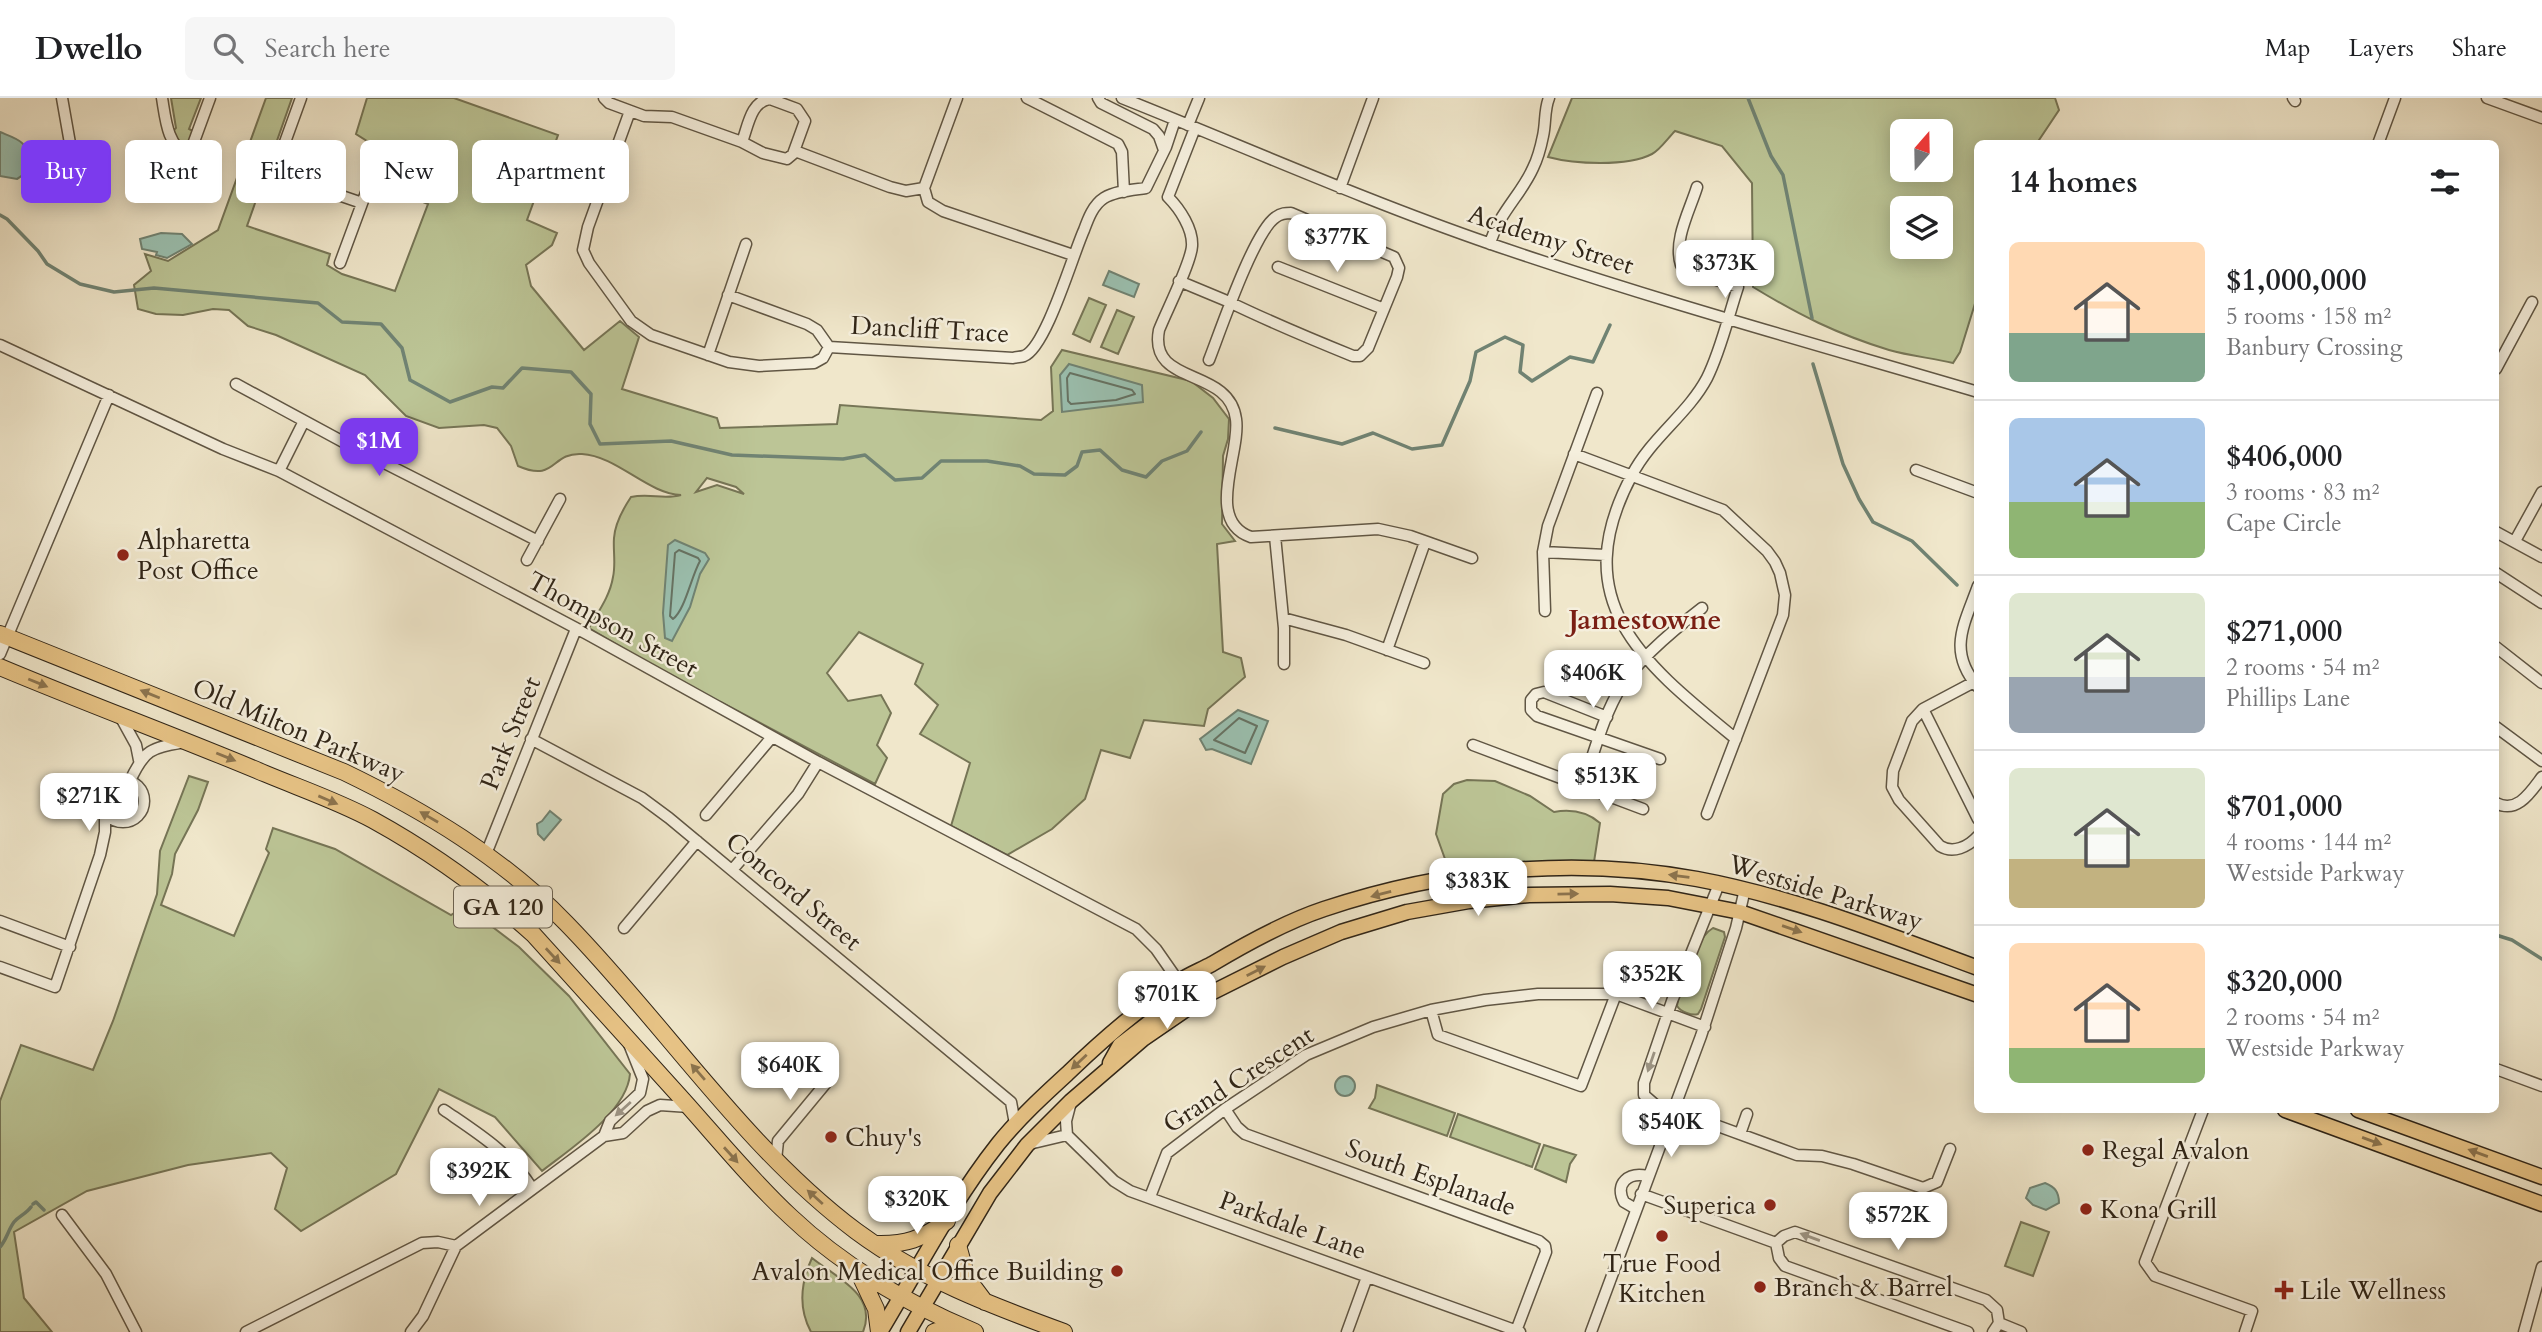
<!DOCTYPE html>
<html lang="en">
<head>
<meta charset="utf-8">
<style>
	:root { --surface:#fff; --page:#f6f6f6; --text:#202124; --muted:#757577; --line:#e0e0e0; --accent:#7c3aed }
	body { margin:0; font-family:Cardo,serif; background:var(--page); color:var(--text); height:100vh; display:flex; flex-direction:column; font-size:26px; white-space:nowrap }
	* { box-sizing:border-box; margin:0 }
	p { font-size:23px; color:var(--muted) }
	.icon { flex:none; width:38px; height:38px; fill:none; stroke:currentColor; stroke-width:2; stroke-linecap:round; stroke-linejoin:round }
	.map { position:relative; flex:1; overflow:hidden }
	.drawer { position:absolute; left:1974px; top:42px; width:525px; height:973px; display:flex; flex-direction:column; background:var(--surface); border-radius:10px; box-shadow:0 4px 18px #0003 }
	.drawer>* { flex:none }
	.hud { position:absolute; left:21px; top:42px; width:665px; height:63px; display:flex; gap:14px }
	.needle { width:46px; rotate:20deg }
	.fabs { position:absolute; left:1890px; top:21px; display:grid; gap:14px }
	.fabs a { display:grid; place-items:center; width:63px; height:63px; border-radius:10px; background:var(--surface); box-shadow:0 4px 18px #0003; font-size:35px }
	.price { position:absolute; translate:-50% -60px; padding:0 16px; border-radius:14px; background:#fff; color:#222; font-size:23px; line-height:46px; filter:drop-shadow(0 2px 4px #0008) }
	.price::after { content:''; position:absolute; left:50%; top:42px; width:21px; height:16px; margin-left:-10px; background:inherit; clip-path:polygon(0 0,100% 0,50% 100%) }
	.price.active { background:var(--accent); color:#fff }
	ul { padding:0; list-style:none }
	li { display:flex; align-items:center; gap:21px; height:175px; padding:0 35px }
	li+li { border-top:2px solid var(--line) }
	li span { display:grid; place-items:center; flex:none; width:196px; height:140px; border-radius:10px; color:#555 }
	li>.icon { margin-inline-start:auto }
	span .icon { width:84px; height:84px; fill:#fffc; stroke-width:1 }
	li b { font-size:30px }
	h2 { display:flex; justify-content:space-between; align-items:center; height:84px; padding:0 35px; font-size:30px }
	.chip { padding:0 24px; border-radius:10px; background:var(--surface); box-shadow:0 4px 18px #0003; font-size:24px; line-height:63px }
	.chip.active { background:var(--accent); color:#fff }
	header { display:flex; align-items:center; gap:42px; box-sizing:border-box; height:98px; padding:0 35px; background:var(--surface); border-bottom:2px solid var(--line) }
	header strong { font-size:33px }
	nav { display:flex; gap:38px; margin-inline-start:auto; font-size:24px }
	.search { width:490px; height:63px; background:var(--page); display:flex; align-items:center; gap:18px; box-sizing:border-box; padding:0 24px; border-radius:10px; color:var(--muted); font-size:26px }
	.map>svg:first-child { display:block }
	.green { fill:#bcc596; stroke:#767556; stroke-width:2; fill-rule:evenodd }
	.water { fill:#9bc1b1; stroke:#708373; stroke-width:2 }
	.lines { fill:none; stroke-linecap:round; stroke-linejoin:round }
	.shore { stroke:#667364; stroke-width:2 }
	.stream { stroke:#708373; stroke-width:3.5 }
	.minor-casing { stroke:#605644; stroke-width:13 }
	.major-casing { stroke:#302517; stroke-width:17 }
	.highway-casing { stroke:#302517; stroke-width:18 }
	.minor { stroke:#f5efdd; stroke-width:10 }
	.major { stroke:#e8c486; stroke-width:14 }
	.highway { stroke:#e8c486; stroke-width:16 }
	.oneway { fill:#8c744e }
	.oneway2 { fill:#9c9484 }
	.poi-dot { fill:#8f2418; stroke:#f5efdd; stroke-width:2.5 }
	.labels { text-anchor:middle; stroke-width:5; stroke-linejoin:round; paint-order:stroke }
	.shield { fill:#f5efdd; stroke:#6b6252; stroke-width:2 }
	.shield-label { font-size:24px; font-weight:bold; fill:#302517 }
	.street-label { font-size:26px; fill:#302517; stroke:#f5efdd }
	.poi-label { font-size:26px; fill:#302517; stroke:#f5efdd; text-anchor:start }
	.neighbourhood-label { font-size:28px; font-weight:bold; fill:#7a1f14; stroke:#f5efdd }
</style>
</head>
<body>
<header>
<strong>Dwello</strong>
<div class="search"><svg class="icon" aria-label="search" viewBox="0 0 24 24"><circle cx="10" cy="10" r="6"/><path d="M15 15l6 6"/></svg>Search here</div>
<nav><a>Map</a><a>Layers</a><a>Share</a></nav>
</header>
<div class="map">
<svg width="2542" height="1234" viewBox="0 0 2542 1234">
	<rect width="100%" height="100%" fill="#f0e7cb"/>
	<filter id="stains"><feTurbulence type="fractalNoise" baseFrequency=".00286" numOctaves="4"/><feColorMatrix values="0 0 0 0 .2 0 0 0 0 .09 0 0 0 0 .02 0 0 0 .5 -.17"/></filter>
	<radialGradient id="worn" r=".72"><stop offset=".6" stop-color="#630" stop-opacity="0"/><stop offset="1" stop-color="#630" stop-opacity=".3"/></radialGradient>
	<path class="green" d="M171 0H201L189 31 193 33 188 48 185 50H180L173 33 176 30Z
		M266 0H292L247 128 330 156 327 167 342 176 395 193 428 106 395 93 370 45 356 36 367 0H454L558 37 527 122 557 135 552 147 526 167 531 188 584 252 620 223 639 239 622 291 717 320 720 330 837 326 840 307 1041 322 1053 313 1051 269 1062 252 1191 283 1213 300 1229 321 1228 341 1223 358 1222 426 1235 443 1217 446 1223 554 1241 560 1245 579 1208 611 1204 628 1144 622 1130 660 1101 652 1085 701 1052 731 1007 757 951 728 970 665 920 636 938 607 915 586 923 566 859 534 827 575 848 603 881 597 891 615 877 647 887 660 875 686 721 604 719 607 589 530C598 514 610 498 613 479 616 466 613 453 614 440 615 425 623 411 631 399 650 395 664 402 681 397 648 396 617 358 582 356 550 354 557 385 518 368L511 348 497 330 484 327 439 330 406 318 365 277 276 237 248 228 229 212 213 211 183 217 156 216 138 211 134 187 151 173 145 156 168 163 218 132ZM707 380 736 389 744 396 717 387 696 394Z
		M1572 0H2055L2059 12 2037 45 1978 46 1977 199 1960 254 1953 265C1932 260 1910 258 1889 252 1837 236 1799 217 1753 189L1752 85 1722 48 1675 33C1668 40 1660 52 1652 56 1627 69 1574 66 1548 59ZM1902 33H1941V72H1902ZM1902 110H1941V149H1902Z
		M1089 200 1106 207 1090 244 1073 236Z
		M1117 212 1134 219 1118 256 1101 249Z
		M189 678 208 684 198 712 175 756 172 776 161 807 234 838 269 755 266 751 273 730 335 751 451 817 465 808 519 849 569 898 630 976C627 1014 570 1051 542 1073L495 1019 439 991 396 1076 301 1133 275 1111 287 1070 271 1055 188 1067 87 1093 14 1134 24 1200 52 1234H0V1003L21 947 93 972 113 923 157 796 160 753Z
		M1467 682 1495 683 1530 698 1554 714C1571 711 1586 713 1600 725L1594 764 1522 766 1449 772 1436 736 1443 696 1454 686Z
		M1713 830 1724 834 1725 839 1701 911 1698 916C1692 918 1681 914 1677 908L1678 902C1685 883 1695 840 1713 830Z
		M1377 987 1455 1015 1447 1038 1369 1010 1375 1000Z
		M1458 1016 1540 1046 1532 1069 1450 1039Z
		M1544 1047 1576 1057 1570 1066 1566 1084 1535 1071Z
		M2021 1124 2049 1134 2033 1178 2005 1168Z
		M812 1160C837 1180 878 1197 863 1234H811C798 1210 801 1184 812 1160Z"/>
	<path class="water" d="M0 34C7 37 17 40 22 45 34 55 30 74 17 81L0 78Z
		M161 135 182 136 192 146 167 160 156 157 157 154 142 151 140 141Z
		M1109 173 1139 186 1134 199 1103 187Z
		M1069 266 1142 287 1143 304 1062 314 1060 277Z
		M675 442 705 455 709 461 700 476 690 509 672 543 665 540 663 515 668 447Z
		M1238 612 1268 623 1251 666 1212 651 1206 652 1200 641Z
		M550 713 561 722 544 742 538 736 537 726 542 723Z
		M1335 988a10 10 0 1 1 20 0a10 10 0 1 1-20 0Z
		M2045 1085C2055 1089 2059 1094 2059 1105L2046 1112 2033 1107 2026 1100 2030 1090Z"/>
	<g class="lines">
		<path class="shore" d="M1070 275 1132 292 1135 296 1116 302 1071 306 1068 303 1067 280Z
			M679 452 698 460 700 463C691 479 685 512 673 521L670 518 675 455Z
			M1239 620 1257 628 1245 655 1214 642Z"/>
		<path class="stream" d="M1748 0 1771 58 1783 77 1812 220
			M0 117 7 121 38 153 47 166 80 186 114 194 154 190 318 205 342 224 381 226 402 250 410 282 450 304 492 289 503 290 522 270 571 274 591 296 590 326 600 346 671 343 732 357 843 361 865 357 895 382 922 380 941 363H987L1020 368 1034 376 1065 377 1077 368 1082 354 1100 352 1122 372 1146 379 1162 363 1187 353 1201 334
			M1813 266 1843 366 1859 401 1873 424 1912 443 1957 487
			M1275 330 1342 346 1373 335 1412 351 1442 347 1470 283 1476 254 1505 239 1523 247 1520 274 1532 283 1570 259 1593 264 1610 227
			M2496 837 2512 842 2542 861
			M33 1106 36 1104 44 1112
			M0 1149C7 1141 8 1132 14 1124 19 1118 26 1116 31 1109"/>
		<defs>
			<path id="minor" d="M62 0 77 85
				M162 0C166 24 167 45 188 60L210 0
				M301 0 280 58C280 68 282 73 289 80L362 105
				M604 0 609 5 644 18 672 19 742 44
				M957 0 924 90 928 104 943 113 1073 157
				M1027 0 1118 46 1122 54 1124 94
				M1098 0 1101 5 1153 31 1159 38 1164 52
				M1122 0C1245 49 1366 103 1491 146 1651 201 1815 246 1978 294
				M2293 0 2295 3
				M2487 0 2542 20
				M770 1 797 11 805 23 793 56 787 61 763 55 742 44C748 28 751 3 770 1Z
				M630 13 588 129 583 152 589 165 631 223 651 237 729 264 759 268 814 265 823 260 829 249
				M1188 27 1199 0
				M1195 30 1168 99C1180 111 1193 131 1192 148 1191 165 1166 214 1159 232 1148 289 1229 268 1236 321 1241 355 1204 423 1251 439L1378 431 1410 438 1472 460
				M2378 46 2395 0
				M795 53 890 89 906 93 924 90
				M1697 89C1690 112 1673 142 1681 167L1693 174 1738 189C1728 219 1721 252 1707 280 1688 316 1651 340 1632 377 1564 504 1644 566 1736 641
				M1340 90 1373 0
				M174 96 188 60
				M1490 146C1498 116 1521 97 1533 70 1538 60 1541 48 1543 38 1546 25 1544 12 1549 0
				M340 165 374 73
				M1278 169 1384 211
				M1179 183 1227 203C1268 223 1311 241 1353 258H1360L1368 250 1397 179 1399 170 1394 159 1291 115C1286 115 1281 115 1276 119 1254 133 1220 234 1209 262
				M728 197 807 226 817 232 829 249 1013 260C1017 259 1021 259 1024 258 1046 250 1073 156 1084 132 1088 121 1093 107 1104 100 1115 93 1132 92 1146 90L1166 49 1175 22
				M0 247 223 351 279 373 587 536 818 664 1136 831 1156 851 1179 884
				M708 257 746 146
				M2496 271 2532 204
				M236 286 347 346 538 443
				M1574 356 1723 412 1767 453 1775 464 1780 475 1785 497 1783 517 1707 716
				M1916 372 1978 395
				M279 373 304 323
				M2496 434 2542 459
				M1275 438 1284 530V566
				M2515 443 2542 394
				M1543 454 1606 457
				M527 462 560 401
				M2496 475 2542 505
				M1978 488C1964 527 1947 553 1978 589
				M1545 513 1543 454 1548 428 1597 295
				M1283 520 1346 537 1424 565
				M2496 549 2542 585
				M1387 552 1425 444
				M0 556 109 297
				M1923 611 1974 584
				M120 618 136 647 139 662
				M1607 619 1544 594 1536 596 1531 602V612L1537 618 1660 661
				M2496 629 2542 663
				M531 641 642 700 669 720 1011 1004 1015 1026
				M1473 647 1643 711
				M102 703a21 21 0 1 1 42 0a21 21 0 1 1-42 0Z
				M130 683C145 650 152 650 186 644
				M1582 689C1594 656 1603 618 1621 589 1639 560 1676 530 1702 510
				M2496 705C2517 716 2530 695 2542 679
				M706 717 772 639
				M1978 721 1923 611 1912 623 1893 673 1892 689 1899 702 1940 748C1953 756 1968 749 1978 738
				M486 756 576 531
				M732 772 798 696 818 664
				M1719 786 1672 903 1644 985V997L1659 1010 1696 1020 1797 1057 1822 1058 1853 1066 1923 1090 1937 1084 1950 1051
				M0 823 70 849
				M624 830 697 743
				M0 869 55 889 100 757 105 734V714
				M1431 912 1438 937 1581 988 1616 896
				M2496 971 2542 988
				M1071 1004 1066 1023 1067 1037 1114 1083 1130 1093 1520 1234
				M1225 1011 1237 1029 1245 1036 1539 1143 1545 1148 1546 1154 1516 1233
				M444 1012C479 1036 509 1054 532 1090
				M2203 1012 2145 1164 2155 1178 2252 1213 2245 1234
				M1740 1036 1747 1016
				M604 1038 610 1023 640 995 643 981 629 946
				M1029 1046 1067 1037
				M776 1062 778 1043 826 985
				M1641 1096 1776 1145
				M1150 1099 1167 1055 1225 1011 1306 957 1373 929 1431 912 1485 902 1538 896H1616L1705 929
				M1636 1111 1624 1104C1614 1085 1629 1074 1647 1078
				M62 1117 106 1176 136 1234
				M1776 1145 1784 1138 1795 1134 1986 1202 1997 1212 1999 1225 1993 1234
				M1776 1145 1779 1160 1785 1168 1968 1234
				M1999 1225 2021 1234
				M246 1234 422 1145 438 1144 456 1148
				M411 1234 423 1218 456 1148 604 1038 623 1035 647 1013 660 1007 689 1009
				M1347 1234 1367 1179
				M1591 1234 1701 938 1736 830 1745 791
				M2524 1234 2542 1169"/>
			<path id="major" d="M1110 965 1120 947 1180 901 1179 884
				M2285 1012 2542 1106
				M2358 1012 2542 1079
				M880 1234C918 1171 953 1103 998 1046 1019 1020 1043 998 1067 976 1101 943 1138 911 1178 884 1188 877 1201 872 1212 866 1247 845 1285 824 1324 811 1444 771 1572 758 1697 781 1794 799 1886 836 1978 870
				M908 1234 990 1095 1027 1047 1071 1003 1143 941 1207 897 1283 859 1341 834 1407 814 1469 803 1529 797 1610 796 1668 800 1740 814 1978 897"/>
			<path id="highway" d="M0 536 344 674C425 713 503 760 566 825 664 925 743 1048 856 1133 919 1180 990 1207 1064 1234
				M0 569C88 606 178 639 266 676 302 691 340 704 373 722 431 754 484 792 533 836 583 891 633 946 683 1002 718 1041 752 1083 791 1119 844 1169 908 1206 975 1234
				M875 1146C907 1147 921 1141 947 1123
				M958 1147 967 1180 985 1204
				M858 1173 876 1211 879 1234
				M934 1234 956 1226"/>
		</defs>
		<use href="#minor" class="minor-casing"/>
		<use href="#major" class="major-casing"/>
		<use href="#highway" class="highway-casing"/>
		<use href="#minor" class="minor"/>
		<use href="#major" class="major"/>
		<use href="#highway" class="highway"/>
	</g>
	<defs><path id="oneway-solid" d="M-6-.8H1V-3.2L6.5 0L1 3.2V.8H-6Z" transform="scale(1.75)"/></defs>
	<g class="oneway">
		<use href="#oneway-solid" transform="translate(38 585) rotate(22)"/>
		<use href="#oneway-solid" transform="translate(150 596) rotate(-158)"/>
		<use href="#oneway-solid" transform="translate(226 659) rotate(22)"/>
		<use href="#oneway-solid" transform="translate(328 702) rotate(23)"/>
		<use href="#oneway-solid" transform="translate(429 719) rotate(-150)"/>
		<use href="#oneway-solid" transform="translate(1679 778) rotate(-173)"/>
		<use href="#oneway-solid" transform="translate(1381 796) rotate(165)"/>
		<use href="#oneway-solid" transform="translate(1568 796) rotate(-1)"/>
		<use href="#oneway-solid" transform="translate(1792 831) rotate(19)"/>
		<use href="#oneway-solid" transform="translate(553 858) rotate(47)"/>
		<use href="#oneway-solid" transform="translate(1256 873) rotate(-27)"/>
		<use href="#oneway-solid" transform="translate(1079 964) rotate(137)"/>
		<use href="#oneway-solid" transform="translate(698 974) rotate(-131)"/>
		<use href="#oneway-solid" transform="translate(2372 1043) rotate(20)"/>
		<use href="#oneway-solid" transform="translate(2478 1055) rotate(-160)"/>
		<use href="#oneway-solid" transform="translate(731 1057) rotate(48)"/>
		<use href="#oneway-solid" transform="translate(815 1099) rotate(-138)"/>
	</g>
	<g class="oneway2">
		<use href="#oneway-solid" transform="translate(1651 964) rotate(109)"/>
		<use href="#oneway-solid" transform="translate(623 1011) rotate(138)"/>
		<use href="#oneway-solid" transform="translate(1810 1139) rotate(-160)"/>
	</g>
	<g class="poi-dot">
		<circle cx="123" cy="457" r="7"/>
		<circle cx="831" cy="1039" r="7"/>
		<circle cx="2088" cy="1052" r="7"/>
		<circle cx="1770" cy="1107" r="7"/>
		<circle cx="2086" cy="1111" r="7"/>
		<circle cx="1662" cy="1138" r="7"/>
		<circle cx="1117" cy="1173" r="7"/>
		<circle cx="1760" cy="1189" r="7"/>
		<path d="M2280.5 1181.5h7v7h7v7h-7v7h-7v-7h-7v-7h7z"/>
	</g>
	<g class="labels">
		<rect class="shield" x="454" y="788.5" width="98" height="41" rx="5"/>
		<g class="shield-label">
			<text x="503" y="817">GA 120</text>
		</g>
		<g class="street-label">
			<text transform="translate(1551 141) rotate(18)" y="9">Academy Street</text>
			<text transform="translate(930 231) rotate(3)" y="9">Dancliff Trace</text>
			<text transform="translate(613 526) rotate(29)" y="9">Thompson Street</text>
			<text transform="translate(299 632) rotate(23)" y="9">Old Milton Parkway</text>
			<text transform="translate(510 635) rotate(-68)" y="9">Park Street</text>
			<text transform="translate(794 793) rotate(40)" y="9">Concord Street</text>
			<text transform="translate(1826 794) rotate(17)" y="9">Westside Parkway</text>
			<text transform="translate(1238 981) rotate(-33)" y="9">Grand Crescent</text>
			<text transform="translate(1431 1079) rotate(20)" y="9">South Esplanade</text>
			<text transform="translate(1293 1127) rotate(20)" y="9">Parkdale Lane</text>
		</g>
		<g class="poi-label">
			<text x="137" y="451">Alpharetta<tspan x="137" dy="30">Post Office</tspan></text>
			<text x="845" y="1048">Chuy's</text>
			<text x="2102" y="1061">Regal Avalon</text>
			<text x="1756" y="1116" text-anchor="end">Superica</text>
			<text x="2100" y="1120">Kona Grill</text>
			<text x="1662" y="1174" text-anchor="middle">True Food<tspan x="1662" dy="30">Kitchen</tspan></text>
			<text x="1103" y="1182" text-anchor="end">Avalon Medical Office Building</text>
			<text x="1774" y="1198">Branch &amp; Barrel</text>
			<text x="2300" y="1201">Lile Wellness</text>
		</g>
		<g class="neighbourhood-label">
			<text x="1645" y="531">Jamestowne</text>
		</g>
	</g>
	<rect width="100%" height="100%" filter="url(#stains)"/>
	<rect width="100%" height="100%" fill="url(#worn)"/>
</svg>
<div class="fabs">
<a><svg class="needle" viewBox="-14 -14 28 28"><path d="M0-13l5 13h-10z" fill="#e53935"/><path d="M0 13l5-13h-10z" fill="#757577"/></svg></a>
<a><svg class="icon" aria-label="layers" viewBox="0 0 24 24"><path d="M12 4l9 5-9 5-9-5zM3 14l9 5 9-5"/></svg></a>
</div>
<b class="price" style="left:1337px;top:176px">$377K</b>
<b class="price" style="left:1725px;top:202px">$373K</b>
<b class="price active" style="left:379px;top:380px">$1M</b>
<b class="price" style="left:1593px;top:612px">$406K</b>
<b class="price" style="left:1607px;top:715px">$513K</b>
<b class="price" style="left:89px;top:735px">$271K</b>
<b class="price" style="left:1478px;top:820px">$383K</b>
<b class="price" style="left:1652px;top:913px">$352K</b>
<b class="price" style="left:1167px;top:933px">$701K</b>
<b class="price" style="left:790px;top:1004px">$640K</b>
<b class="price" style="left:1671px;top:1061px">$540K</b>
<b class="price" style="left:479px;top:1110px">$392K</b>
<b class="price" style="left:917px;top:1138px">$320K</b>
<b class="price" style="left:1898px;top:1154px">$572K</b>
<div class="hud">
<a class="chip active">Buy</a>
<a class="chip">Rent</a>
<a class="chip">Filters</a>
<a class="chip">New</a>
<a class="chip">Apartment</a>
</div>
<section class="drawer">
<h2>14 homes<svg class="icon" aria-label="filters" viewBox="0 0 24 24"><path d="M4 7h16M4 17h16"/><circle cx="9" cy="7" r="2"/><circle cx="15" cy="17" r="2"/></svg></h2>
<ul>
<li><span style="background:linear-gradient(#ffd9b3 65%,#7fa58c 0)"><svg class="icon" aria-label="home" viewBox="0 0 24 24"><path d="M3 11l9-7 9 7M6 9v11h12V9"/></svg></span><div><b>$1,000,000</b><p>5 rooms · 158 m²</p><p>Banbury Crossing</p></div></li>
<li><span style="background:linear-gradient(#a9c7e8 60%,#8fb573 0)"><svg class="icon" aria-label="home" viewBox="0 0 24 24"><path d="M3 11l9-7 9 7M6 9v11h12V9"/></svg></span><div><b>$406,000</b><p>3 rooms · 83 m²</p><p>Cape Circle</p></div></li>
<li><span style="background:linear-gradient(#dfe7d0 60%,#9aa5b1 0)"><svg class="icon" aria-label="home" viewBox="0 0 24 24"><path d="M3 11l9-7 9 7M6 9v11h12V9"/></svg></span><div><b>$271,000</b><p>2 rooms · 54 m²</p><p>Phillips Lane</p></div></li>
<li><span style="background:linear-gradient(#dfe7d0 65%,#c2b280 0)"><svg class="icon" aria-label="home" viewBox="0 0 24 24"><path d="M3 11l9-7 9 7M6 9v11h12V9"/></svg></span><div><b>$701,000</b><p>4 rooms · 144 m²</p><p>Westside Parkway</p></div></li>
<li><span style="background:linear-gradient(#ffd9b3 75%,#8fb573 0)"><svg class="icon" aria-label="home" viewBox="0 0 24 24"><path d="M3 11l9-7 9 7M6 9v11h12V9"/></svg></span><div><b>$320,000</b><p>2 rooms · 54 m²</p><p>Westside Parkway</p></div></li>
</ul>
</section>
</div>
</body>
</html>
